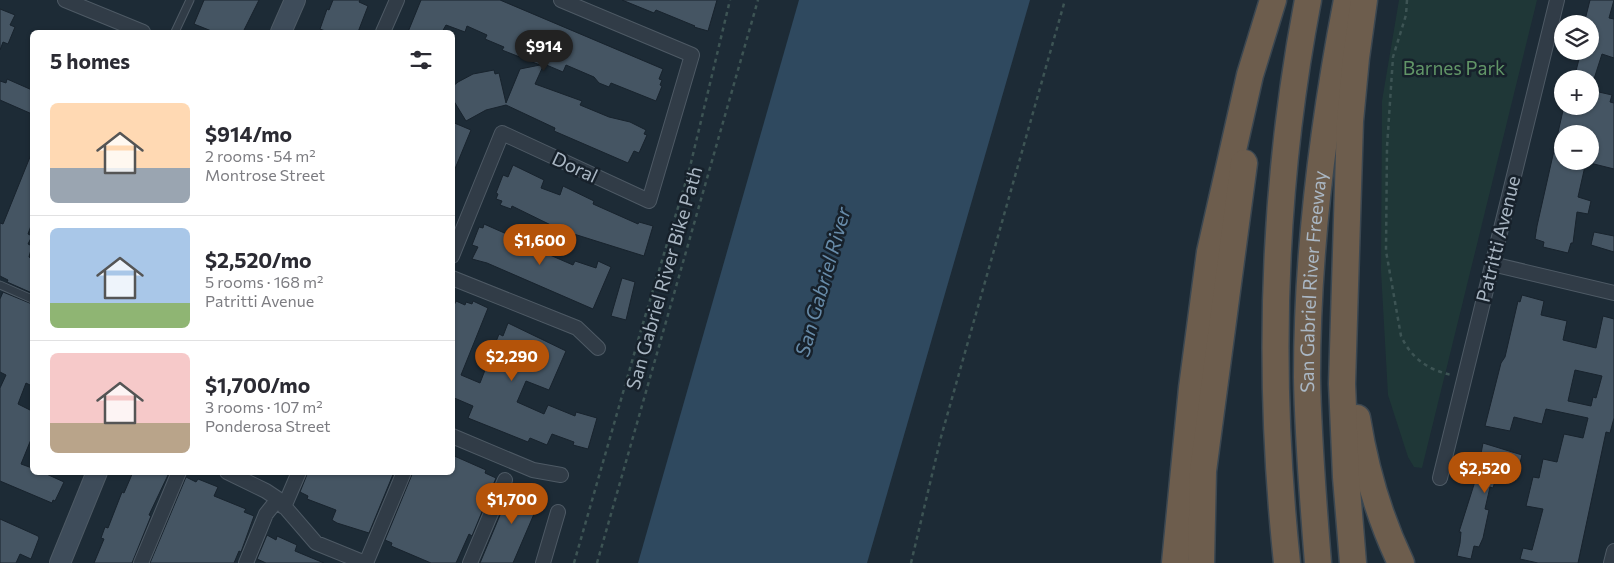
<!DOCTYPE html>
<html lang="en">
<head>
<meta charset="utf-8">
<style>
	:root { --surface:#fff; --page:#f2f2f3; --text:#2b2b33; --muted:#7c7c81; --line:#e1e1e2; --accent:#b45309 }
	body { margin:0; font-family:Commissioner,sans-serif; background:var(--page); color:var(--text); height:100vh; display:flex; flex-direction:column; font-size:19px; white-space:nowrap }
	* { box-sizing:border-box; margin:0 }
	p { font-size:16px; color:var(--muted) }
	.icon { flex:none; width:28px; height:28px; fill:none; stroke:currentColor; stroke-width:2; stroke-linecap:round; stroke-linejoin:round }
	.map { position:relative; flex:1; overflow:hidden }
	.sheet { position:absolute; left:30px; top:30px; width:425px; height:445px; display:flex; flex-direction:column; background:var(--surface); border-radius:8px; box-shadow:0 1px 4px #0004 }
	.sheet>* { flex:none }
	.controls { position:absolute; left:1554px; top:15px; display:grid; gap:10px }
	.controls a { display:grid; place-items:center; width:45px; height:45px; border-radius:50%; background:var(--surface); box-shadow:0 1px 4px #0004; font-size:25px }
	.price { position:absolute; translate:-50% -42px; padding:0 11px; border-radius:18px; background:var(--accent); color:#fff; font-size:16px; line-height:32px; filter:drop-shadow(0 1px 2px #0008) }
	.price::after { content:''; position:absolute; left:50%; top:30px; width:15px; height:11px; margin-left:-8px; background:inherit; clip-path:polygon(0 0,100% 0,50% 100%) }
	.price.selected { background:#222; color:#fff }
	ul { padding:0; list-style:none }
	li { display:flex; align-items:center; gap:15px; height:125px; padding:0 20px }
	li+li { border-top:1px solid var(--line) }
	li span { display:grid; place-items:center; flex:none; width:140px; height:100px; border-radius:8px; color:#555 }
	li>.icon { margin-inline-start:auto }
	span .icon { width:60px; height:60px; fill:#fffc; stroke-width:1 }
	li b { font-size:21px }
	h2 { display:flex; justify-content:space-between; align-items:center; height:60px; padding:0 20px; font-size:21px }
	.map>svg:first-child { display:block }
	.green { fill:#1f3737 }
	.water { fill:#2f495f }
	.building { fill:#455563; stroke:#18232d; fill-rule:evenodd }
	.lines { fill:none; stroke-linecap:round; stroke-linejoin:round }
	.lane-casing { stroke:#4e5a65; stroke-width:9 }
	.street-casing { stroke:#4e5a65; stroke-width:16 }
	.secondary-casing { stroke:#4e5a65; stroke-width:22 }
	.highway-casing { stroke:#3b4751; stroke-width:29 }
	.path { stroke:#3d5454; stroke-width:2.5; stroke-dasharray:4 4; stroke-linecap:butt }
	.lane { stroke:#313c47; stroke-width:7 }
	.street { stroke:#313c47; stroke-width:14 }
	.secondary { stroke:#3e4c5a; stroke-width:20 }
	.highway { stroke:#6d5d4d; stroke-width:26 }
	.labels { text-anchor:middle; stroke-width:5; stroke-linejoin:round; paint-order:stroke }
	.park-label { font-size:19px; fill:#619567; stroke:#17212b }
	.street-label { font-size:19px; fill:#aab7c4; stroke:#17212b }
	.water-label { font-size:20px; font-style:italic; fill:#688caa; stroke:#17212b }
</style>
</head>
<body>
<div class="map">
<svg width="1614" height="563" viewBox="0 0 1614 563">
	<rect width="100%" height="100%" fill="#1d2b36"/>
	<path class="green" d="M1399 0H1537L1422 468 1414 467 1408 457 1388 395 1381 271 1382 101Z"/>
	<path class="water" d="M799 0H1030L867 563H638Z"/>
	<path class="building" d="M204 0H259L243 32H214L194 24Z
		M333 0H360L359 2 368 6 358 32H328L320 29 327 9 329 10Z
		M421 0H500L663 69 659 79 662 80 660 85 662 86 656 101 611 83 609 87 599 83 594 77 566 65 563 72 544 64 535 84 582 101 580 105 609 117 630 122 646 130 644 134 647 135 639 153 634 151 628 163 554 131 555 128 506 105 486 110 466 121 452 98V87L458 82 473 74 494 70 495 74 499 73 506 103 520 69 540 65 502 50 504 47 485 39 487 35 467 26 465 32 446 25 442 32H408Z
		M622 0H717L708 31 694 27 695 26 656 10 654 13Z
		M1590 0H1614L1609 18 1614 19V58L1602 54 1594 79H1574L1581 51H1590V24H1584Z
		M0 9 15 15 10 25 15 27 8 44 3 42 0 50Z
		M7 79 32 90V114L0 100V81L6 83Z
		M1590 90 1612 95 1610 102 1614 103V169L1590 163V134H1562V161L1585 166 1578 197 1591 201 1588 214 1577 212 1573 243H1571L1568 253 1543 247 1544 242 1535 239 1537 226 1564 106H1590Z
		M452 122 471 130 452 176Z
		M32 152V223L28 234 32 236 28 244 32 246 29 257 32 259V293L7 282 8 280 0 276V223L3 224Z
		M513 165 544 180 541 188 560 195 563 186 594 201 593 204 638 224 639 222 653 226 644 256 561 230 512 206 511 209 500 205 502 201 496 199 498 194 496 193 503 175 508 177Z
		M484 224 527 243 544 248 543 252 573 265 575 261 596 268 598 261 611 267 593 309 487 263 472 259 478 247 472 245 479 227 483 228Z
		M1594 232 1614 236V252L1591 245Z
		M622 278 635 282 626 320 611 316Z
		M3 292 32 304V386L26 383 18 404 32 411V437L21 464 32 468V472H42L64 482 55 501 53 500 52 503 0 481V388L6 375 0 372V299Z
		M1522 295 1544 301 1541 315 1567 321 1563 340 1596 348 1603 316 1614 319V418L1610 433 1606 432 1578 563H1538L1520 559 1523 548 1532 550 1543 509 1526 506 1533 477 1539 478 1543 459 1557 462 1564 434 1583 438 1588 418 1546 409 1542 424 1514 417 1510 431 1485 426 1501 363 1505 357 1518 301 1520 302ZM1575 370 1602 376 1596 398 1593 397 1591 406 1568 401Z
		M456 301 465 305 466 302 472 304 473 301 488 308 461 375 480 383 499 334 503 336 508 323 566 351 549 390 526 381 517 402 544 414 548 405 575 416 576 412 597 418 588 449 573 445 574 442 552 434 547 445 530 438 528 442 468 418 473 406 452 397V310Z
		M1483 443 1522 455 1515 482 1496 478 1493 488 1490 487 1485 509 1489 510 1483 538 1479 547 1474 546 1471 559 1457 556 1460 543 1461 532H1459L1477 475Z
		M452 455 486 470 485 473 496 478 472 536 469 534 456 563H431L391 546 392 543 385 540 413 472H452Z
		M133 472H163L168 475 149 515 151 516 132 563H94L104 539 101 538 105 527 108 528 122 492 124 493Z
		M308 472H394L369 533 337 523 332 520 336 510 307 499 308 496 300 492Z
		M186 477 196 482 198 479 218 487 214 496 246 509 244 512 254 516 241 552 239 551 234 563H150Z
		M513 484 522 489 524 485 543 493 513 563H480Z
		M0 519 38 536 39 538 31 559 20 554 16 563H0Z
		M267 535 276 540 277 536 297 545 295 551 324 563H266L257 559Z"/>
	<g class="lines">
		<defs>
			<path id="lane" d="M175 32 190 0
				M0 285 32 299"/>
			<path id="street" d="M65 0 143 32
				M383 32 397 0
				M452 256 502 133 649 201 692 55 561 0
				M1492 264 1614 293
				M452 278 577 328 598 348
				M452 436 533 470 561 475
				M227 472 266 491 278 499 316 543 365 563
				M1440 478 1557 0
				M284 507 299 472
				M141 563 179 472
				M246 563 266 514 278 499
				M366 563 404 472
				M470 563 505 480
				M543 563 558 512
				M1611 563 1614 551"/>
			<path id="secondary" d="M281 32 295 0
				M60 563 97 472"/>
			<g id="highway">
				<path d="M1357 418C1365 468 1379 517 1401 563"/>
				<path d="M1175 563 1192 388 1210 252 1250 75 1273 0"/>
				<path d="M1201 563 1203 471 1244 163"/>
				<path d="M1287 563C1267 373 1272 187 1308 0"/>
				<path id="s1" d="M1318 563C1313 501 1308 439 1307 377 1307 251 1323 124 1347 0"/>
				<path d="M1353 563 1346 477 1342 384 1350 121 1356 58 1364 0"/>
			</g>
		</defs>
		<use href="#lane" class="lane-casing"/>
		<use href="#street" class="street-casing"/>
		<use href="#secondary" class="secondary-casing"/>
		<use href="#highway" class="highway-casing"/>
		<path class="path" d="M1407 0 1406 15 1393 57 1387 147 1386 251 1401 336C1412 359 1427 369 1451 375
			M574 563 641 330 689 171 730 0
			M597 563 758 0
			M911 563 941 437 1065 0"/>
		<use href="#lane" class="lane"/>
		<use href="#street" class="street"/>
		<use href="#secondary" class="secondary"/>
		<use href="#highway" class="highway"/>
	</g>
	<g class="labels">
		<g class="park-label">
			<text x="1454" y="75">Barnes Park</text>
		</g>
		<g class="street-label">
			<text transform="translate(575 167) rotate(25)" y="7">Doral</text>
			<text transform="translate(1498 239) rotate(-76)" y="7">Patritti Avenue</text>
			<text transform="translate(664 278) rotate(-74)" y="7">San Gabriel River Bike Path</text>
			<text dy="7" stroke="none"><textPath href="#s1" startOffset="282">San Gabriel River Freeway</textPath></text>
		</g>
		<g class="water-label">
			<text transform="translate(823 282) rotate(-74)" y="7">San Gabriel River</text>
		</g>
	</g>
</svg>
<div class="controls">
<a><svg class="icon" aria-label="layers" viewBox="0 0 24 24"><path d="M12 4l9 5-9 5-9-5zM3 14l9 5 9-5"/></svg></a>
<a>+</a>
<a>−</a>
</div>
<b class="price selected" style="left:544px;top:72px">$914</b>
<b class="price" style="left:540px;top:266px">$1,600</b>
<b class="price" style="left:512px;top:382px">$2,290</b>
<b class="price" style="left:1485px;top:494px">$2,520</b>
<b class="price" style="left:512px;top:525px">$1,700</b>
<section class="sheet">
<h2>5 homes<svg class="icon" aria-label="filters" viewBox="0 0 24 24"><path d="M4 7h16M4 17h16"/><circle cx="9" cy="7" r="2"/><circle cx="15" cy="17" r="2"/></svg></h2>
<ul>
<li><span style="background:linear-gradient(#ffd9b3 65%,#9aa5b1 0)"><svg class="icon" aria-label="home" viewBox="0 0 24 24"><path d="M3 11l9-7 9 7M6 9v11h12V9"/></svg></span><div><b>$914/mo</b><p>2 rooms · 54 m²</p><p>Montrose Street</p></div></li>
<li><span style="background:linear-gradient(#a9c7e8 75%,#8fb573 0)"><svg class="icon" aria-label="home" viewBox="0 0 24 24"><path d="M3 11l9-7 9 7M6 9v11h12V9"/></svg></span><div><b>$2,520/mo</b><p>5 rooms · 168 m²</p><p>Patritti Avenue</p></div></li>
<li><span style="background:linear-gradient(#f6c9c9 70%,#b9a48a 0)"><svg class="icon" aria-label="home" viewBox="0 0 24 24"><path d="M3 11l9-7 9 7M6 9v11h12V9"/></svg></span><div><b>$1,700/mo</b><p>3 rooms · 107 m²</p><p>Ponderosa Street</p></div></li>
</ul>
</section>
</div>
</body>
</html>
